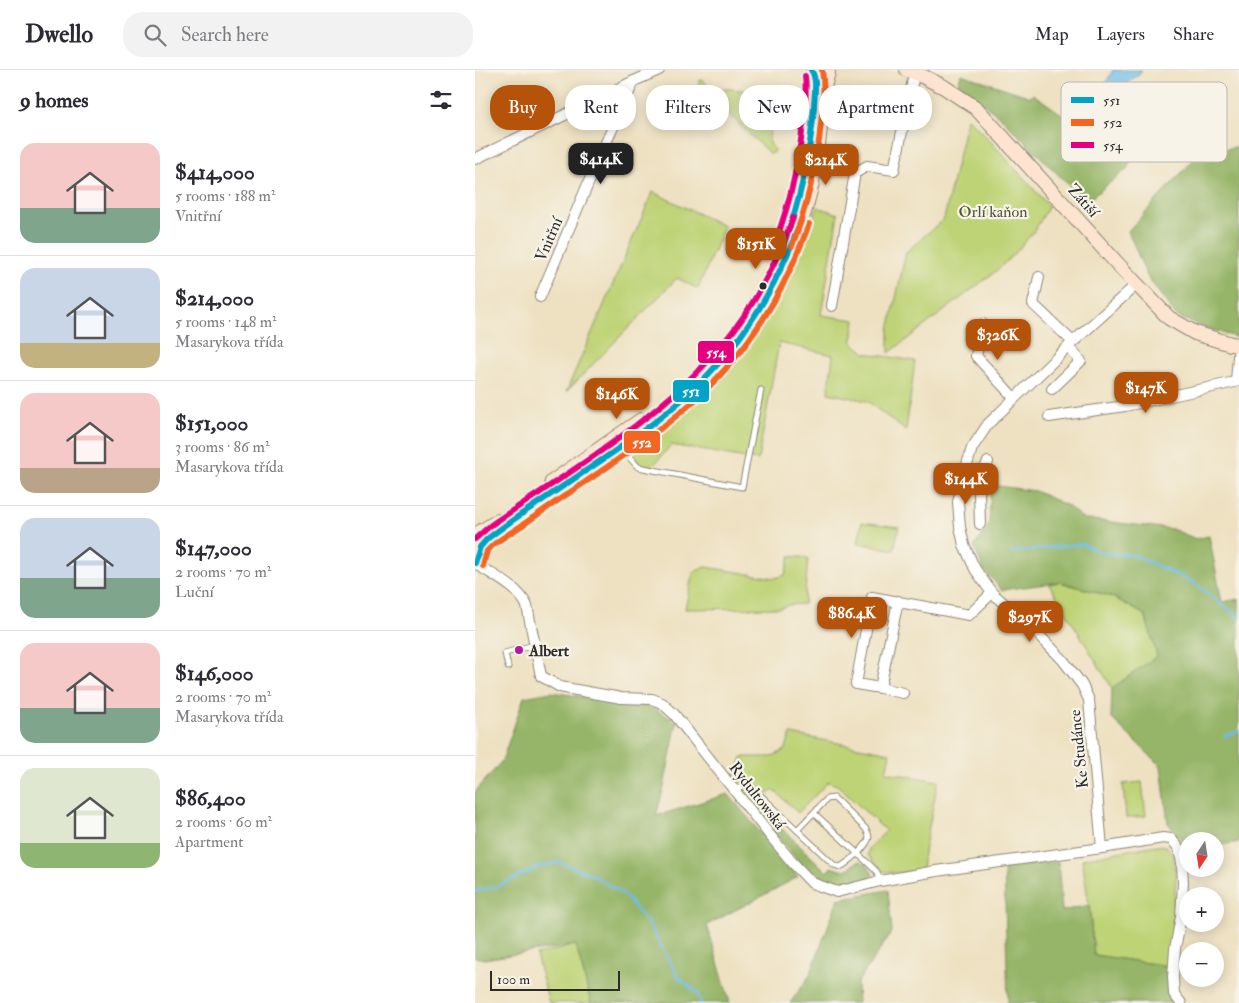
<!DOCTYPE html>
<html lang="en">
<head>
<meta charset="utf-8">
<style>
	:root { --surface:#fff; --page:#f2f2f3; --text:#2b2b33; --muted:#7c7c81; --line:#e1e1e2; --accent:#b45309 }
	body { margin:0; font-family:"IM FELL Double Pica",serif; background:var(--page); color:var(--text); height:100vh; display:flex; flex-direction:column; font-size:19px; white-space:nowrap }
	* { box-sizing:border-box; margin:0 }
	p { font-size:16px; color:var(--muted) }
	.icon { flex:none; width:28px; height:28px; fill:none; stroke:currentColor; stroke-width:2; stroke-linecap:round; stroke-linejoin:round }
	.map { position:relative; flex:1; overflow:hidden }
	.side { display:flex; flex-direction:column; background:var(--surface); width:475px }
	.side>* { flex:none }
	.top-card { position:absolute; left:15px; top:15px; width:475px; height:45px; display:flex; gap:10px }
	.needle { width:32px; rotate:192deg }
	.fabs { position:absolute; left:704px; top:762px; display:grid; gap:10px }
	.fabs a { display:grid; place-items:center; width:45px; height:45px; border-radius:50%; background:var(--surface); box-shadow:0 2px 12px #0003; font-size:25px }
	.scale { position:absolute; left:15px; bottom:12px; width:130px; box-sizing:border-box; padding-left:5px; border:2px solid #2b2b2b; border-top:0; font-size:14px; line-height:18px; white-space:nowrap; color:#2b2b2b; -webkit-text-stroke:4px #f7f3e8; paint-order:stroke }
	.price { position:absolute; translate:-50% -42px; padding:0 11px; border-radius:10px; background:var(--accent); color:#fff; font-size:16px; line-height:32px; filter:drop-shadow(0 1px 2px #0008) }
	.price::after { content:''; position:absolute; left:50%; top:30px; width:15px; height:11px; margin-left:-8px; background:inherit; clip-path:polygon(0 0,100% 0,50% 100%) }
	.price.selected { background:#222; color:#fff }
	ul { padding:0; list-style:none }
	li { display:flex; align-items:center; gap:15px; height:125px; padding:0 20px }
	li+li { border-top:1px solid var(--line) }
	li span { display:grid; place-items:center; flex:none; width:140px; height:100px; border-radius:15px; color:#555 }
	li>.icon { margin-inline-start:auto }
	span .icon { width:60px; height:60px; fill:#fffc; stroke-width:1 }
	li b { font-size:21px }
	h2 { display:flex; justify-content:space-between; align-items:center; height:60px; padding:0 20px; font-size:21px }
	.tag { padding:0 18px; border-radius:20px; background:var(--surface); box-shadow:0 2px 12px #0003; font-size:18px; line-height:45px }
	.tag.selected { background:var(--accent); color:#fff }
	header { display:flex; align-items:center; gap:30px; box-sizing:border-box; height:70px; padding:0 25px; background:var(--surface); border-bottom:1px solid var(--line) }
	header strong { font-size:24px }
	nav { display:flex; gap:28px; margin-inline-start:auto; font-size:18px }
	.search { width:350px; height:45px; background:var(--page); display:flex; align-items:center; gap:12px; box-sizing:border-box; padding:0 18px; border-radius:20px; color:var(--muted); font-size:19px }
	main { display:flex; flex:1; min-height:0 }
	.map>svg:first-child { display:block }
	.green { fill:#bed376; stroke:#747f50 }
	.forest { fill:#96b567; stroke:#607049 }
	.water { fill:#6cbce7; stroke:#4c7489 }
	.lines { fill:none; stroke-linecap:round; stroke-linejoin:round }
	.stream { stroke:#6cbce7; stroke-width:2.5 }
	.lane-casing { stroke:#8c8676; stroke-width:7 }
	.street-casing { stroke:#8c8676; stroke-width:12 }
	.secondary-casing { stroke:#8c8676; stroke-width:16 }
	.lane { stroke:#fff; stroke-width:5 }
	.street { stroke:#fff; stroke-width:10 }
	.secondary { stroke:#fde4d1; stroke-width:14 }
	.bus-1-casing { stroke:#f7f3e8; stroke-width:10 }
	.bus-2-casing { stroke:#f7f3e8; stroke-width:10 }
	.bus-3-casing { stroke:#f7f3e8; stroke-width:10 }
	.bus-1 { stroke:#02a3c6; stroke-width:6 }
	.bus-2 { stroke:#f26522; stroke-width:6 }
	.bus-3 { stroke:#e5007d; stroke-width:6 }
	.bus-dot { fill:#2b2b2b; stroke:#f7f3e8; stroke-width:2 }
	.poi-dot { fill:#b5179e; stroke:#f7f3e8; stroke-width:2 }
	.labels { text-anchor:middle; stroke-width:4.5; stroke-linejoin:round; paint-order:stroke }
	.street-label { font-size:16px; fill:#2b2b2b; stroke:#f7f3e8 }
	.park-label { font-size:16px; fill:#50553e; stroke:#f7f3e8 }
	.poi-label { font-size:16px; font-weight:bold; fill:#2b2b2b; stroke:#f7f3e8; text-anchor:start }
	.key { fill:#f7f3e8; stroke:#bab7af; stroke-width:1 }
	.key-label { font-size:14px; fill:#2b2b2b }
	.line-badge { stroke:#f7f3e8; stroke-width:2 }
	.badge-label { font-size:14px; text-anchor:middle; font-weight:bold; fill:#fff }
</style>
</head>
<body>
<header>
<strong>Dwello</strong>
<div class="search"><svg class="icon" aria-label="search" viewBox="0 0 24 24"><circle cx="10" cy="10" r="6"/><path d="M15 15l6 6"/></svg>Search here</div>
<nav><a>Map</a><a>Layers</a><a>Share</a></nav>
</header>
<main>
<section class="side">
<h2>9 homes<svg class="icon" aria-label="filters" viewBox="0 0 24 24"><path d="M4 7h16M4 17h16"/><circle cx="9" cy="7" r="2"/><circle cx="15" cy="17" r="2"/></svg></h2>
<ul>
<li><span style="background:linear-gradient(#f6c9c9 65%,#7fa58c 0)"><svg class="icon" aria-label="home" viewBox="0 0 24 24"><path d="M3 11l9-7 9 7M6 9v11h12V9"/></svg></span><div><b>$414,000</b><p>5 rooms · 188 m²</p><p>Vnitřní</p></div></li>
<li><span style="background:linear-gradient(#c9d6e8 75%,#c2b280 0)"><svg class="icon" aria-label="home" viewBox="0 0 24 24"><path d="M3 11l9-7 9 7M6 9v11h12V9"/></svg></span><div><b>$214,000</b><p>5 rooms · 148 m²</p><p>Masarykova třída</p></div></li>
<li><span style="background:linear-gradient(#f6c9c9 75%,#b9a48a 0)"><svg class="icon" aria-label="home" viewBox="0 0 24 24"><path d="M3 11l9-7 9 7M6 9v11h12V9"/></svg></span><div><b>$151,000</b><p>3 rooms · 86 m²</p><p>Masarykova třída</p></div></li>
<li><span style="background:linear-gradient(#c9d6e8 60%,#7fa58c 0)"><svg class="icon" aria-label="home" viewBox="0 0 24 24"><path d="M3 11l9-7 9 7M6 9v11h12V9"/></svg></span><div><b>$147,000</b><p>2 rooms · 70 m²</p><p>Luční</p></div></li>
<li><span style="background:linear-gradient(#f6c9c9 65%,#7fa58c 0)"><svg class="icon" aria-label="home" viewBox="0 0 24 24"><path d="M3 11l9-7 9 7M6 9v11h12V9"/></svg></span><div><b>$146,000</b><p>2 rooms · 70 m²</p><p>Masarykova třída</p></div></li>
<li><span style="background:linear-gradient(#dfe7d0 75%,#8fb573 0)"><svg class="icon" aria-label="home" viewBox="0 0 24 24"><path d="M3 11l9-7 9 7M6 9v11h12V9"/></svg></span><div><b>$86,400</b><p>2 rooms · 60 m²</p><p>Apartment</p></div></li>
</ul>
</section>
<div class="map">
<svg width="764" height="933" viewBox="0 0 764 933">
	<rect width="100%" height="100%" fill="#f7f3e8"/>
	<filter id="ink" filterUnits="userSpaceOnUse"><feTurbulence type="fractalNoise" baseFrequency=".02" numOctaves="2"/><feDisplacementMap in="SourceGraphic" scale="10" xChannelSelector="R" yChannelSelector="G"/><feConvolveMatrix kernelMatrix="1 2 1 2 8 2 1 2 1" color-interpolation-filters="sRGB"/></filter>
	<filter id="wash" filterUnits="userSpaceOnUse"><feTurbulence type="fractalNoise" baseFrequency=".0096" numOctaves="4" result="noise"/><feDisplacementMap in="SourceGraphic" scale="20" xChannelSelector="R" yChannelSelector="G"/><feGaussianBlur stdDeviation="1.12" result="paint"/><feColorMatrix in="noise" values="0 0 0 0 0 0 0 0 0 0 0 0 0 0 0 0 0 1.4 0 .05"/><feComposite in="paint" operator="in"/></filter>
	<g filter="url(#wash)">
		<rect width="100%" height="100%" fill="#eee1c1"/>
		<path class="green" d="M227 10 229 11 235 17 297 23 294 73 300 80 298 83H294L225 16 224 15V11Z
			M492 48 508 63 574 136 560 160 541 182 521 201 414 283V260L431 182 469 149Z
			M178 122 249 156 223 219 202 208 91 322Z
			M342 137 363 144 346 245 380 250 377 272 390 283 440 291 431 361 392 331 353 323 358 285 304 273 283 390 196 375 178 396 165 394 159 386 157 375 204 339 256 291 286 250 312 210Z
			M387 452 424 457 419 480 383 473Z
			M315 486 333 488 329 534 313 535 305 538 210 539 218 502 231 497 300 508 310 505Z
			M585 512 638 527 670 545 683 586 637 618 574 514Z
			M316 664 415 683 411 702 463 711 449 782 447 800 424 803 406 801 393 785 394 778 411 761 362 715 353 712 323 743 298 719 293 724C289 720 284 715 279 714 270 712 262 716 255 709L263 699 267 687H296L310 680Z
			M667 712 671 746 651 748 648 714Z
			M681 775 691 776 699 786 701 807 697 867 693 896 619 885 614 835 607 789Z
			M101 875 116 933H74L61 885Z"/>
		<path class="forest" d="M486 4 556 27 558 24 604 56 611 44 667 65 652 99 611 132 526 48 483 14Z
			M764 76V267H760L728 257 701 246 672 206 653 161 722 86Z
			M516 415 560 421 593 436 608 449 697 459 721 469 734 466 747 532 764 529V772L740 776V771H712V778L693 753 686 696 636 648 637 618 682 586 670 545 638 527 585 512 527 520 509 500 499 477 514 455Z
			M76 622 175 637 202 652 189 717 181 746 253 724 323 807 232 855 255 933H116L101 875 9 889 0 887V722L27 691 49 627Z
			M275 722 284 726 310 751 305 757 352 802 356 797C359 798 362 799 365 800 373 802 377 794 384 791 392 793 395 798 398 805L394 809 363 817 337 808 268 726 270 723Z
			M583 792 587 841 614 835 619 885 693 896 695 933H533L529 797Z
			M413 820 417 862 382 913 383 933H315L335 905 363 829Z"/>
		<path class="water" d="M638 0H667L664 4 641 22 629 30 627 28 628 18Z"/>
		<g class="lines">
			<path class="stream" d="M537 482 607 474 627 483 659 485 720 513 764 548
				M750 666 764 661
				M0 821 23 816 64 797 83 792 118 805 148 824 174 854 204 908 223 923 226 933"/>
		</g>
	</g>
	<g filter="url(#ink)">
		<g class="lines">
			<defs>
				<path id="lane" d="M146 378 163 397 267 417 286 320
					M33 597 30 583 59 575
					M259 719 272 716 280 720 359 795 365 797C373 793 393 776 394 767 394 764 392 762 391 759L359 728 352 729 322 760
					M339 743 395 795 402 802 405 811"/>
				<path id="street" d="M0 89 159 11
					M564 207 558 234 598 272
					M662 214 598 272 513 354 497 378 488 408 483 432 485 457 489 475 500 499 517 523 555 556 588 590 607 615 614 630 627 778 688 768 696 769 703 777 707 792 708 813 706 847 700 879 698 907 699 924 706 933
					M65 227 124 88 159 11 184 0
					M357 236 380 103 392 96 419 100 440 0
					M508 254 501 286 539 328
					M761 311 764 275
					M577 319 606 291 593 277
					M574 347 650 336 742 316 764 311
					M488 408 506 412 504 424 505 454
					M506 412 508 402 513 392
					M0 493C18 506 43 516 52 536L66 606 85 617 146 628 177 629 187 633 199 644 293 763 317 792 337 813 362 822 405 811 461 801 627 778
					M423 531 405 618 381 614 397 527 494 545 517 523
					M405 618 428 623"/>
				<path id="secondary" d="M432 0 439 2 469 17 501 38 532 72 649 201 694 248 720 263 756 274 764 275
					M338 2 340 20 339 36
					M77 412 166 350
					M0 465 23 451
					M3 481C4 478 5 477 6 474 14 465 30 456 40 449 59 436 79 422 99 409 130 388 162 367 191 343 262 286 313 209 335 121 344 86 345 49 350 13L353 3"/>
			</defs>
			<use href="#lane" class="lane-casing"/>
			<use href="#street" class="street-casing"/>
			<use href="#secondary" class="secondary-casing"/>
			<use href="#lane" class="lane"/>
			<use href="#street" class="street"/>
			<use href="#secondary" class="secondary"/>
			<defs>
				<path id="bus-1" d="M309 173C326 129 335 84 339 38 339 27 343 9 336 0
					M0 493 5 477 12 469C40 447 71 428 100 408 139 382 178 356 213 324 267 276 301 218 326 151"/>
				<path id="bus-2" d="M317 176C332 136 342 96 346 53 348 36 350 18 347 0
					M8 496 12 481 18 475C28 467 39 461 49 454 69 440 89 426 109 413 147 387 185 361 219 331 274 281 309 223 334 154"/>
				<path id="bus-3" d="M301 170C315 132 324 93 328 53 330 37 332 22 330 6
					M0 469 16 455C95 401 185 349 246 276 279 238 301 194 318 148"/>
			</defs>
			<use href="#bus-1" class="bus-1-casing"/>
			<use href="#bus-2" class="bus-2-casing"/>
			<use href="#bus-3" class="bus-3-casing"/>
			<use href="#bus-1" class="bus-1"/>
			<use href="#bus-2" class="bus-2"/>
			<use href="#bus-3" class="bus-3"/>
		</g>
	</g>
	<circle class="bus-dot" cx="288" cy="216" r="4.5"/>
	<circle class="poi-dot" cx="44" cy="580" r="5"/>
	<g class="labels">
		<g class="street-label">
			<text transform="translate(609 130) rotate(48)" y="6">Zátiší</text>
			<text transform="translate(73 169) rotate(-67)" y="6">Vnitřní</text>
			<text transform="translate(603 679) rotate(-96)" y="6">Ke Studánce</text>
			<text transform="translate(283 725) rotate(52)" y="6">Rydultowská</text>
		</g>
		<g class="park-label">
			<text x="518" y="147">Orlí kaňon</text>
		</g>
		<g class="poi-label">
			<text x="54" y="586">Albert</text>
		</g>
	</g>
	<rect x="586" y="12" width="166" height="80" rx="8" class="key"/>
	<rect x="596" y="27" width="23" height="6" fill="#02a3c6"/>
	<rect x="596" y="49" width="23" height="7" fill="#f26522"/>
	<rect x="596" y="72" width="23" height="6" fill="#e5007d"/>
	<g class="key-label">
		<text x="628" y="35">551</text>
		<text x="628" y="57">552</text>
		<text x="628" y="80">554</text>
	</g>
	<g class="line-badge">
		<rect x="222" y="270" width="38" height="24" rx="5" fill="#e5007d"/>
		<rect x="197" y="309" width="38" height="24" rx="5" fill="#02a3c6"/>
		<rect x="148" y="360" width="38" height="24" rx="5" fill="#f26522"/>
	</g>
	<g class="badge-label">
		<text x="241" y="287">554</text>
		<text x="216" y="326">551</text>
		<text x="167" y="377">552</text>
	</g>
</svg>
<div class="fabs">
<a><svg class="needle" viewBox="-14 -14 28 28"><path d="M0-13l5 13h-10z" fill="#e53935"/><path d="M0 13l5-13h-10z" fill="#7c7c81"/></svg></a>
<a>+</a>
<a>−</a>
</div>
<div class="scale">100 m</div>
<b class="price selected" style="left:126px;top:115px">$414K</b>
<b class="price" style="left:351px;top:116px">$214K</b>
<b class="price" style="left:281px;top:200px">$151K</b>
<b class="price" style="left:523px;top:291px">$326K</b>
<b class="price" style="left:671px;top:344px">$147K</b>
<b class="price" style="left:142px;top:350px">$146K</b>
<b class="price" style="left:491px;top:435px">$144K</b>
<b class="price" style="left:377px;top:569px">$86.4K</b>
<b class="price" style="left:555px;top:573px">$297K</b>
<div class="top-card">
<a class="tag selected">Buy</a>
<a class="tag">Rent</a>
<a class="tag">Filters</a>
<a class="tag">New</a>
<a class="tag">Apartment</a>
</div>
</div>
</main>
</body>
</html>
